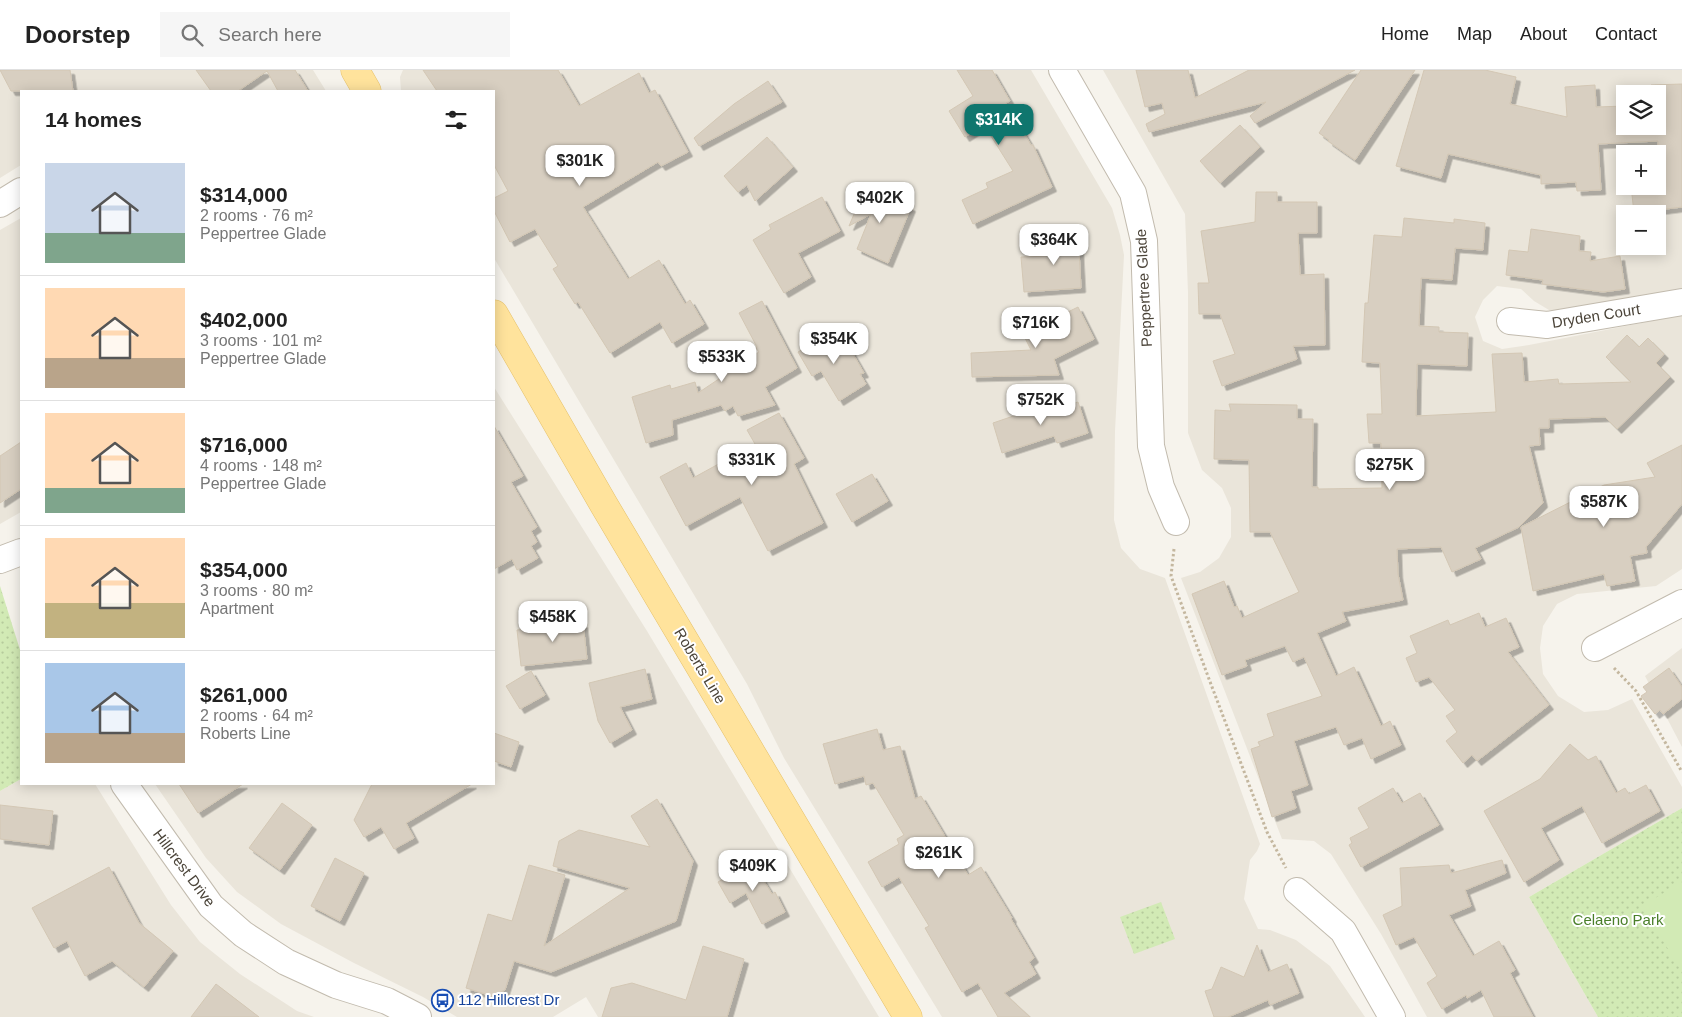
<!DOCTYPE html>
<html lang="en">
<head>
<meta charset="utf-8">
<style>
	:root { --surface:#fff; --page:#f6f6f6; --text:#222; --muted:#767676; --line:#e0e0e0; --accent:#0f766e }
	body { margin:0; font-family:Helvetica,sans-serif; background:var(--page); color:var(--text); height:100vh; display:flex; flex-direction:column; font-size:19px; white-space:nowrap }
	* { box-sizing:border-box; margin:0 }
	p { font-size:16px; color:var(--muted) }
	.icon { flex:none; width:28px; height:28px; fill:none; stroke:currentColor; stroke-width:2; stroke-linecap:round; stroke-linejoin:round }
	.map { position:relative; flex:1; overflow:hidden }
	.details { position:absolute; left:20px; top:20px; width:475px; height:695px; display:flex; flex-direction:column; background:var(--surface); border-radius:0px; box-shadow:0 2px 12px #0003 }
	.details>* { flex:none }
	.tools { position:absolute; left:1616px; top:15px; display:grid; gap:10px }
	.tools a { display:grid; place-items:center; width:50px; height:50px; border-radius:0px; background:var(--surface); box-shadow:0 2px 12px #0003; font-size:25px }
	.price { position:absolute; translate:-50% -42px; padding:0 11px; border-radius:10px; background:#fff; color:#222; font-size:16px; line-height:32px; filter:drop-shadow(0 1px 2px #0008) }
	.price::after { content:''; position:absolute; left:50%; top:30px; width:15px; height:11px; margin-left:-8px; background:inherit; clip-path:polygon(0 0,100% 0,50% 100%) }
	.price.on { background:var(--accent); color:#fff }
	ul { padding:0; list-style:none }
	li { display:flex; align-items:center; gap:15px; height:125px; padding:0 25px }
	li+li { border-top:1px solid var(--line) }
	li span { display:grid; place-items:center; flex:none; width:140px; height:100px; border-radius:0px; color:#555 }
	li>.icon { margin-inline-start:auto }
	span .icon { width:60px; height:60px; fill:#fffc; stroke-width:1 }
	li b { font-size:21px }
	h2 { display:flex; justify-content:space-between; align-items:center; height:60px; padding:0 25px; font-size:21px }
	header { display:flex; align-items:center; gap:30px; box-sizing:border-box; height:70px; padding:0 25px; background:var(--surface); border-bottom:1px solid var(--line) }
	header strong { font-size:24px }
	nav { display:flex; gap:28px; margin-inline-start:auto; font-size:18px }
	.search { width:350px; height:45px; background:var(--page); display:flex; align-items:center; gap:12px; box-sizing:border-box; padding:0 18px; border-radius:0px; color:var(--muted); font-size:19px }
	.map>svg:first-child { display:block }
	.residential { fill:#eae5da; fill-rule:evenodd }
	.park { fill:url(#park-dots) }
	.pitch { fill:#d2eab5 }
	.building { fill:#d8cfc1; stroke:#d3c7b4; filter:url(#shadow) }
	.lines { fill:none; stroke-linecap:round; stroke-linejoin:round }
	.minor-casing { stroke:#c2bbae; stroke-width:28 }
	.major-casing { stroke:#e6c16a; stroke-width:29 }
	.path { stroke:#c4b79f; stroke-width:3; stroke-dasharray:2.5 2.5; stroke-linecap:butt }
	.minor { stroke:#fff; stroke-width:26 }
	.major { stroke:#ffe39c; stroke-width:28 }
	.labels { text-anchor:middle; stroke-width:4; stroke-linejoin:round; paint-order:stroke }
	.street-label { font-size:15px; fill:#4b4439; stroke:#fff }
	.park-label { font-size:15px; fill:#4a7f2a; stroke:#fff }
	.transit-label { font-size:15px; fill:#164399; stroke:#fff; text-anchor:start }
</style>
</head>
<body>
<header>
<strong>Doorstep</strong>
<div class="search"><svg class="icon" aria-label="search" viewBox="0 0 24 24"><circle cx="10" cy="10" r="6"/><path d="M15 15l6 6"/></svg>Search here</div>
<nav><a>Home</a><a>Map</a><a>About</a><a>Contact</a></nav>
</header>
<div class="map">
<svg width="1682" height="947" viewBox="0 0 1682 947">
	<defs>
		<pattern id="park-dots" width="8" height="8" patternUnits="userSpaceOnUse" patternTransform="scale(1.25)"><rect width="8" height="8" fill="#d2eab5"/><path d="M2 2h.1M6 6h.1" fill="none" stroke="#b6ca9c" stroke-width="1.8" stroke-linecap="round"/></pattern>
		<filter id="shadow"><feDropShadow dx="4.5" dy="4.5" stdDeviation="0" flood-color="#0004"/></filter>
	</defs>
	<rect width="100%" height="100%" fill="#f6f3ec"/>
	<path class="residential" d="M0 0H313L326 21H21V95L0 108Z
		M403 0H1031L1112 138 1120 165 1124 185 1115 361 1114 450 1121 478 1140 499 1165 508 1260 774 1257 781 1250 790 1244 829 1258 859 1270 860 1296 870 1330 896 1365 947H942L784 688 747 614 494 188V21H401L400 7Z
		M1103 0H1682V223L1570 245 1549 240 1534 231 1521 219 1497 216 1483 230 1475 247 1483 271 1502 279 1529 275 1682 245V499L1656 516 1577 524 1557 534 1543 556 1540 578 1543 604 1558 626 1584 642 1608 640 1632 629 1682 717V738L1529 827 1598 947H1427L1381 864 1331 784 1314 771 1282 769 1181 508 1200 502 1219 488 1231 467V438L1222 418 1202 400 1188 363V222L1185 144ZM1625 24H1658V56H1625ZM1625 84H1658V116H1625ZM1625 144H1658V176H1625Z
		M21 148V442L0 454V160Z
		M494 317 647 561 879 947H598L586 927 553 947H457L423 927 354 893 281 854 237 822 206 788 155 714H494Z
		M1682 578V677L1645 606Z
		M21 709V714H95L171 835 200 872 240 904 297 941 314 947H0V721Z"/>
	<path class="park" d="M0 516 21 583V709L0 721Z
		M1682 738V947H1598L1529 827Z
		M1161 832 1175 869 1134 884 1120 847Z"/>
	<path class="pitch" d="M1682 812V902L1642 836Z"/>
	<path class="building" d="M0 0H70L73 21H11Z
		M196 0H295L308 21H278L267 1 238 21H211Z
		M423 0H558L579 36 639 3 649 23 655 20 688 82 661 96 658 92 583 137 628 209 659 190 685 234 690 230 704 254 672 273 660 252 610 283 578 232 575 234 553 199 558 196 535 159 510 172 494 141V128L508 121 494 95V21H437Z
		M957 0H992L1010 31 1006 33 1031 75H1033L1052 117 973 154 962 130 988 118 986 113 1013 101 984 55 965 67 949 41 973 26Z
		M1136 0H1188L1195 28 1249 0H1355L1255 53 1250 46 1266 32 1149 62 1146 54 1165 44 1162 33 1145 37Z
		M1361 0H1415L1355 90 1328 71 1329 70 1319 63Z
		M1424 0H1485L1516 7 1510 34 1567 47 1565 17 1595 15 1596 37 1625 36V56H1658V24H1651V15L1682 14V137L1634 143 1631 116H1658V71L1598 74 1601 120 1577 121 1576 112 1541 114V105L1448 84 1441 108 1396 96Z
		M768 11 782 32 699 76 694 68 734 34Z
		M1240 55 1260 77 1220 113 1200 91Z
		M767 67 793 97 755 131 747 115 738 122 724 106Z
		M865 118 911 137 888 193 857 179 871 144 849 156Z
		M1256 122H1277V132H1317V163H1298L1300 205 1324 204 1325 275 1293 276 1297 289 1222 316 1213 291 1235 284 1220 244H1199L1198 213H1209L1201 161 1255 152Z
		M822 127 840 161 798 183 811 207 784 223 753 170 771 159 769 155Z
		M1404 148 1454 153V149L1485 153 1483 180 1455 178 1452 210 1421 208 1419 256 1439 257V262L1468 263 1467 296 1417 294 1416 346 1496 342 1492 284 1522 283 1524 312 1558 309 1559 314 1631 312 1606 287 1627 265 1639 277 1648 268 1664 284 1656 293 1670 307 1617 359 1605 347 1549 349V358H1539L1540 375 1529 376 1543 433 1519 457 1475 478 1481 489 1452 502 1441 477 1397 479 1398 504 1403 530 1342 542 1346 551 1317 563 1336 606 1354 597 1381 656 1390 651 1401 675 1371 689 1362 668 1344 675 1336 657 1294 671 1308 715 1291 721 1296 738 1272 747 1251 679 1260 676 1258 672 1274 666 1267 644 1322 626 1304 587 1293 592 1285 576 1245 590 1247 596 1222 605 1192 524 1224 511 1234 537 1237 536 1242 548 1299 522 1270 462H1250L1249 390 1214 389 1215 340 1231 341 1229 334 1297 335V349H1313L1312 417H1318V419L1382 418 1381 373H1369L1367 344H1382L1380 293 1362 292 1365 233H1368L1374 165 1402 167Z
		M1531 159 1580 166 1579 181 1591 182 1590 191 1620 186 1625 219 1603 222 1542 214 1543 210 1506 205 1509 180 1528 182Z
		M1078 161 1081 218 1024 222 1021 187 1052 186 1050 163Z
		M762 231 797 298 765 317 775 335 738 346 733 336 725 341 721 335 672 350 673 365 646 373 632 327 670 315 671 319 695 312 698 323 759 282 756 278 757 277 739 243Z
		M1078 237 1094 269 1054 289 1059 305 972 307 971 283 1031 280 1023 264Z
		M836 260 846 278 849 277 864 303 860 304 866 314 839 331 821 301 812 306 798 282Z
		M1066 328 1068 335 1078 332 1088 363 1057 373 1054 366 1002 383 993 353Z
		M779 343 804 388 794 394 823 453 768 481 740 427 686 456 660 407 686 393 693 408 755 374 747 360Z
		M494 356 523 406 511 412 537 457 531 461 537 472 531 476 538 488 517 500 512 489 494 499Z
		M21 372V419L0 433V386Z
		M1682 375V434L1646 477 1647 483 1630 486 1635 511 1607 516 1604 504 1533 521 1521 457 1604 415 1655 407 1647 393Z
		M872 404 888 431 852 452 836 424Z
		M1479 543 1485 557 1506 548 1519 577 1508 582 1549 635 1477 691 1472 685 1463 693 1446 671 1457 662 1446 646 1455 640 1429 607 1416 612 1406 588 1417 583 1410 566 1448 550 1450 555Z
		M578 547 579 554 583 553 587 589 521 596 517 560 554 556 553 550Z
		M1669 598 1682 617V629L1663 644 1660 640 1655 644 1641 626 1647 622 1643 617Z
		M645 599 652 629 620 637 632 660 610 673 598 651 589 613Z
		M531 601 545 625 520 639 506 616Z
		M877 659 883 680 900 676 915 729 921 726 968 805 981 797 1012 848 1011 849 1034 888 1029 892 1036 904 1004 923 1030 947H998L978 913 962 922 925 858 929 856 899 807 882 817 868 792 899 774 897 769 904 765 873 713 866 715 864 706 835 714 823 674Z
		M494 663 519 672 511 697 494 691Z
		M1570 674 1588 690 1596 686 1616 723 1625 718 1629 724 1646 715 1660 741 1602 773 1582 736 1541 758 1559 790 1524 812 1484 741 1540 709Z
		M179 714H243L198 743Z
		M372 714H472L406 753 414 768 394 779 381 757 364 767 354 750Z
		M1393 718 1402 733 1420 723 1439 755 1361 797 1349 775 1352 773 1350 768 1369 758 1358 738Z
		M657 729 693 791 676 851 551 902 514 891 505 920 492 926 466 918 488 844 512 851 529 795 565 805 544 876 630 818 553 796 559 771 579 760 650 777 631 746Z
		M282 733 312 755 280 800 249 778Z
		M0 735 53 741 49 775 0 769Z
		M335 788 364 803 340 851 311 836Z
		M1502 790 1506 803 1465 820 1471 836 1449 845 1473 886 1499 871 1515 900 1510 903 1533 947H1494L1481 920 1467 928 1466 925 1442 939 1427 913 1437 906 1414 867 1396 875 1383 845 1402 836 1400 798 1449 795 1451 803Z
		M752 792 772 824 775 822 785 842 762 854 746 823 730 833 718 812Z
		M109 797 139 853 173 881 144 917 112 891 85 906 67 871 54 878 32 838Z
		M1257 875 1268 902 1287 894 1299 923 1270 935 1268 930 1228 947H1214L1205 921 1212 919 1221 897 1244 907Z
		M703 876 744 889 727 947H602L611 918 632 913 686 930Z
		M216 914 259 947H191Z"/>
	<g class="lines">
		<defs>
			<path id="minor" d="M1062 0 1133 123 1144 171 1151 376 1161 417 1176 452
				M0 134 21 121
				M1510 251 1547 255 1682 232
				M0 490 21 482
				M1595 578 1682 533
				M124 714 211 836 243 864 286 892 336 915 387 931 418 947
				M1297 821 1343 861 1392 947"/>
			<path id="major" d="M355 0 367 21
				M494 244 604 435 908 947"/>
		</defs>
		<use href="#minor" class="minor-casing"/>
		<use href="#major" class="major-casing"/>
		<path class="path" d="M1174 479 1171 506 1209 609 1267 762 1286 798
			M1614 598 1636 621 1682 702"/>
		<use href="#minor" class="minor"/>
		<use href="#major" class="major"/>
	</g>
	<defs>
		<symbol id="bus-ring" viewBox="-11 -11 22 22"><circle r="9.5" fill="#fff" stroke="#1a4fb4" stroke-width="1.5"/><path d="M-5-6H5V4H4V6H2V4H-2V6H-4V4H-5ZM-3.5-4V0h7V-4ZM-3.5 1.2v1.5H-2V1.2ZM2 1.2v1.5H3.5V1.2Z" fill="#1a4fb4"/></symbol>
	</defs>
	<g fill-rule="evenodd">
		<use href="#bus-ring" x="430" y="918" width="25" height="25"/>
	</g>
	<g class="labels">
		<g class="street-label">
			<text transform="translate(1144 218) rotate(-93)" y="5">Peppertree Glade</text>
			<text transform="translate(1596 246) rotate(-9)" y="5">Dryden Court</text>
			<text transform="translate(700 596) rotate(59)" y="5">Roberts Line</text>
			<text transform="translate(184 798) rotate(53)" y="5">Hillcrest Drive</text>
		</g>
		<g class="park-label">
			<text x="1618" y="855">Celaeno Park</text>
		</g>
		<g class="transit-label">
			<text x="458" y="935">112 Hillcrest Dr</text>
		</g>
	</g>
</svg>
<div class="tools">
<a><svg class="icon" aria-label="layers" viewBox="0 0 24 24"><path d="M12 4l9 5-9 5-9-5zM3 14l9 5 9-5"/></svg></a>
<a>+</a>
<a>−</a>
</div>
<b class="price on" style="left:999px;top:76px">$314K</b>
<b class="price" style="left:580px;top:117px">$301K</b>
<b class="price" style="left:880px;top:154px">$402K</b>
<b class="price" style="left:1054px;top:196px">$364K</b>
<b class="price" style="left:1036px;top:279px">$716K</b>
<b class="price" style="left:834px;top:295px">$354K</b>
<b class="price" style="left:722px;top:313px">$533K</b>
<b class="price" style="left:1041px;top:356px">$752K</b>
<b class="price" style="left:752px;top:416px">$331K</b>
<b class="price" style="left:1390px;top:421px">$275K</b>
<b class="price" style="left:1604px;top:458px">$587K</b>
<b class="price" style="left:553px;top:573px">$458K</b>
<b class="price" style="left:939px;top:809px">$261K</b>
<b class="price" style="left:753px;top:822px">$409K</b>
<section class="details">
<h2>14 homes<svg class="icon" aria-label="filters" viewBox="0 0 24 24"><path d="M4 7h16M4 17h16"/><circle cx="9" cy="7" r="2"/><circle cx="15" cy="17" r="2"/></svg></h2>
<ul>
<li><span style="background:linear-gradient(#c9d6e8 70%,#7fa58c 0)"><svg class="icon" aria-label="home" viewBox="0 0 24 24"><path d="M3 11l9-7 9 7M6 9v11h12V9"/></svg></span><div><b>$314,000</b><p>2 rooms · 76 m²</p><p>Peppertree Glade</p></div></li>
<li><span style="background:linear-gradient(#ffd9b3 70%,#b9a48a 0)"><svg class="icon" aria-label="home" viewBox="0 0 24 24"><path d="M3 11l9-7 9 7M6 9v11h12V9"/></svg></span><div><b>$402,000</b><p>3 rooms · 101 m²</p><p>Peppertree Glade</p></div></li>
<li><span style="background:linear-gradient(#ffd9b3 75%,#7fa58c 0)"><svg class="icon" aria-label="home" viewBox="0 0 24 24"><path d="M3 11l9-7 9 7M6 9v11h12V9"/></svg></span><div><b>$716,000</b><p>4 rooms · 148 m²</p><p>Peppertree Glade</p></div></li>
<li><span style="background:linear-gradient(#ffd9b3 65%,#c2b280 0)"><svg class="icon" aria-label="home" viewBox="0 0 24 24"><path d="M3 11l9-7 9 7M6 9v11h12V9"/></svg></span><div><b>$354,000</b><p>3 rooms · 80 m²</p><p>Apartment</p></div></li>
<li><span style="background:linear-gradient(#a9c7e8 70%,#b9a48a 0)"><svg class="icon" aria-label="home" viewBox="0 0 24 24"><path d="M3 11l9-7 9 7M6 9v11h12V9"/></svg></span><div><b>$261,000</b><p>2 rooms · 64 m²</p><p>Roberts Line</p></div></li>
</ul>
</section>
</div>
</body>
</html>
